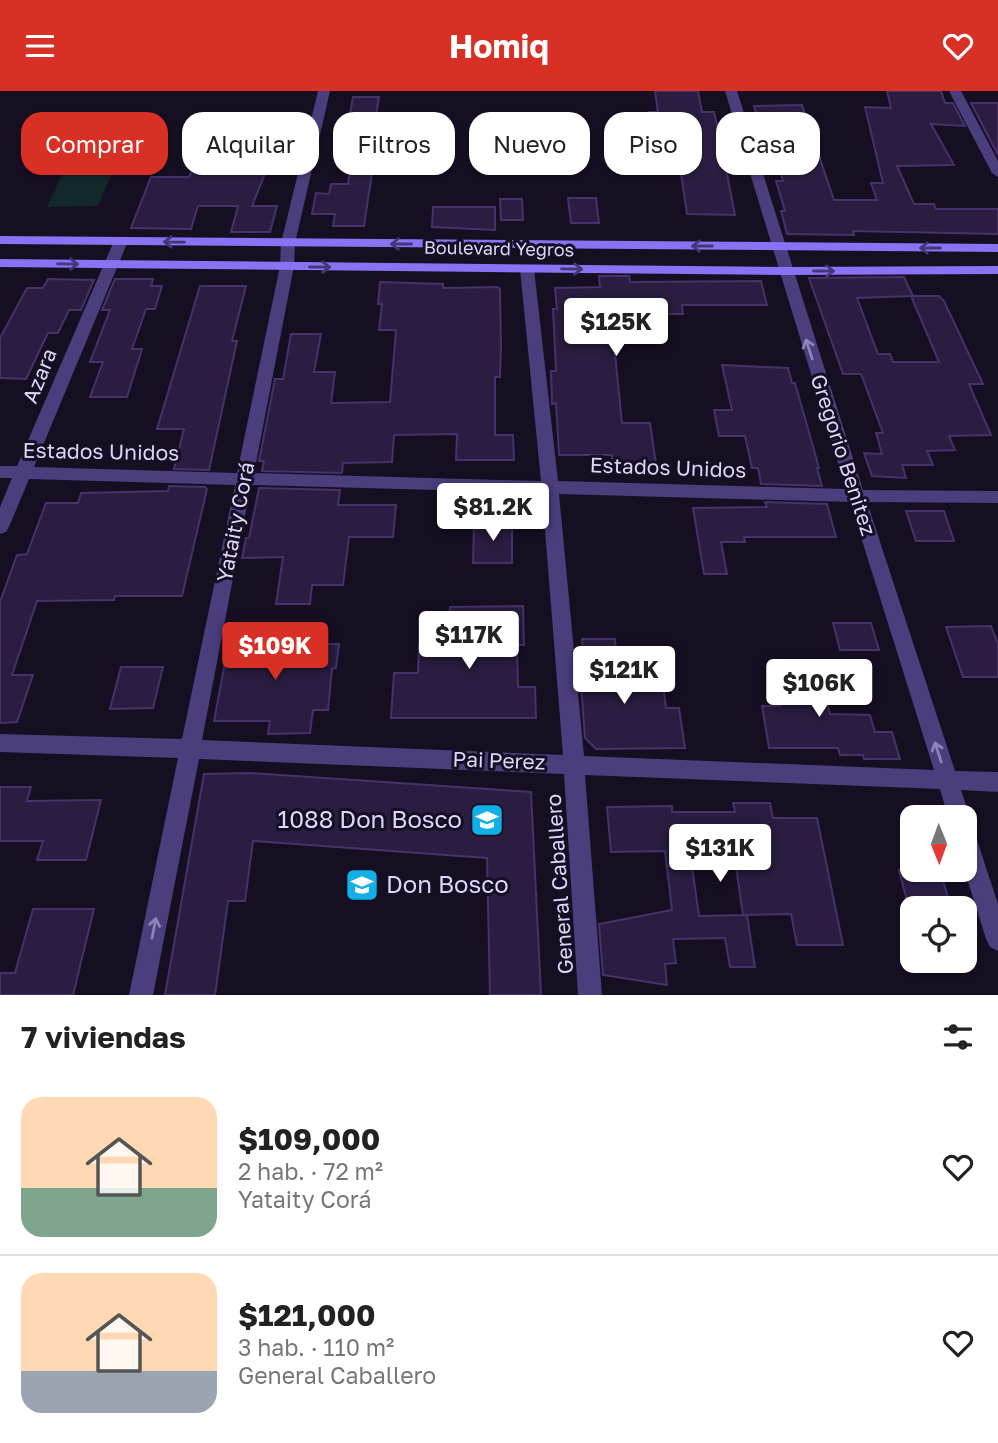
<!DOCTYPE html>
<html lang="es">
<head>
<meta charset="utf-8">
<style>
	:root { --surface:#fff; --page:#f6f6f6; --text:#222; --muted:#767676; --line:#e0e0e0; --accent:#d93025 }
	body { margin:0; font-family:"Golos Text",sans-serif; background:var(--page); color:var(--text); height:100vh; display:flex; flex-direction:column; font-size:26px; white-space:nowrap }
	* { box-sizing:border-box; margin:0 }
	p { font-size:23px; color:var(--muted) }
	.icon { flex:none; width:38px; height:38px; fill:none; stroke:currentColor; stroke-width:2; stroke-linecap:round; stroke-linejoin:round }
	.map { position:relative; height:904px; overflow:hidden }
	.panel { display:flex; flex-direction:column; background:var(--surface); flex:1 }
	.panel>* { flex:none }
	.banner { position:absolute; left:21px; top:21px; width:957px; height:63px; display:flex; gap:14px }
	.needle { width:46px; rotate:179deg }
	.controls { position:absolute; left:900px; top:714px; display:grid; gap:14px }
	.controls a { display:grid; place-items:center; width:77px; height:77px; border-radius:14px; background:var(--surface); box-shadow:0 2px 5px #0004; font-size:35px }
	.price { position:absolute; translate:-50% -60px; padding:0 16px; border-radius:7px; background:#fff; color:#222; font-size:23px; line-height:46px; filter:drop-shadow(0 2px 4px #0008) }
	.price::after { content:''; position:absolute; left:50%; top:42px; width:21px; height:16px; margin-left:-10px; background:inherit; clip-path:polygon(0 0,100% 0,50% 100%) }
	.price.selected { background:var(--accent); color:#fff }
	ul { padding:0; list-style:none }
	li { display:flex; align-items:center; gap:21px; height:175px; padding:0 21px }
	li+li { border-top:2px solid var(--line) }
	li span { display:grid; place-items:center; flex:none; width:196px; height:140px; border-radius:21px; color:#555 }
	li>.icon { margin-inline-start:auto }
	span .icon { width:84px; height:84px; fill:#fffc; stroke-width:1 }
	li b { font-size:30px }
	h2 { display:flex; justify-content:space-between; align-items:center; height:84px; padding:0 21px; font-size:30px }
	.pill { padding:0 24px; border-radius:21px; background:var(--surface); box-shadow:0 2px 5px #0004; font-size:24px; line-height:63px }
	.pill.selected { background:var(--accent); color:#fff }
	header { display:flex; justify-content:space-between; align-items:center; height:91px; padding:0 21px; background:var(--accent); color:#fff; font-size:32px; font-weight:700 }
	.map>svg:first-child { display:block }
	.green { fill:#13282b }
	.building { fill:#2a1d41; stroke:#46316b; stroke-width:2 }
	.lines { fill:none; stroke-linecap:round; stroke-linejoin:round }
	.street { fill:#4b3e7d; fill-rule:evenodd }
	.secondary { fill:#8b72f4; fill-rule:evenodd }
	.oneway { stroke:#453776 }
	.oneway2 { stroke:#8e82b6 }
	.labels { text-anchor:middle; stroke-width:6; stroke-linejoin:round; paint-order:stroke }
	.far-street-label { font-size:18px; fill:#dfd4fc; stroke:#160f22 }
	.street-label { font-size:21px; fill:#dfd4fc; stroke:#160f22 }
	.near-poi-label { font-size:24px; fill:#dfd4fc; stroke:#160f22; text-anchor:end }
</style>
</head>
<body>
<header><svg class="icon" aria-label="menu" viewBox="0 0 24 24"><path d="M4 6h16M4 12h16M4 18h16"/></svg>Homiq<svg class="icon" aria-label="heart" viewBox="0 0 24 24"><path d="M12 20l-8-8c-3-5 5-10 8-4 3-6 11-1 8 4z"/></svg></header>
<div class="map">
<svg width="998" height="904" viewBox="0 0 998 904">
	<rect width="100%" height="100%" fill="#160f22"/>
	<path class="green" d="M117 70 98 115 47 116 68 71Z"/>
	<path class="building" d="M655 0H698L702 21H714L722 54H727L731 73H725L735 124 687 123 678 63H674L673 55H642L639 29H650L649 21H658Z
		M887 0H941L945 12H953L965 35 931 33 954 74 897 75 914 113H934L936 118H998V143L853 140 854 144 787 143 781 120H785L776 90H783L768 38 760 37 754 15 802 14 834 109H877L871 92H883L865 16 891 17Z
		M353 6H379L372 49H345Z
		M971 12H998V64Z
		M234 48H279L252 115H277L270 141H231L238 115H198L191 138 131 137 151 86H189L197 69 227 70Z
		M351 75H373L364 135H333L335 123H312L316 102 329 103 331 93H348Z
		M568 107H596L599 132H571Z
		M500 108H522L523 129H501Z
		M433 116H495V139L432 136Z
		M599 185H629L630 191 761 190 767 214H682L683 223H611L622 332H650L656 373H612V364H559L556 312 552 313 551 280H556L553 218H557L555 197 600 196Z
		M904 186 913 205 857 207 878 263H890L893 271H939L911 205H939L944 210 983 293H969L991 344 949 345 955 359 927 360 933 374H902L906 387 872 385 864 362 882 363 876 342H883L861 283H843L809 187Z
		M48 188 94 189 81 219H69L58 242H48L26 288 0 287V247L27 197H43Z
		M115 188H153L151 195H162L155 218H146L132 258H142L127 306H90L103 271H90L110 219H102Z
		M380 191 443 193V197L497 196 500 198 501 257 500 286H495V344H513L514 369H456L457 343 394 344 392 371 343 372 342 382 262 380 264 370H259L275 288H283L291 243H321L314 281H335L331 312 390 311 396 239H379L382 213H378Z
		M200 195H246L232 250H237L209 379 174 378 184 338H157Z
		M722 274 788 277 792 292H795L819 377H817L822 395 761 393 758 377H752L745 345H719L714 319H732Z
		M169 395 205 396 207 398 182 505H115L114 509 37 510 12 584H33L17 631 0 632V511L17 464 27 463 46 412H78L81 402 168 400Z
		M259 397 340 399 338 414H396L393 446H349L343 494H312L310 513H276L283 466 242 467 246 447H249Z
		M765 411 827 413 836 446H744L745 451H721L727 483H704L693 417 767 416Z
		M906 420H944L954 450H916Z
		M512 432V472H473L474 433Z
		M523 515 524 554H517L518 596H535L536 627H391L394 582H418L419 555H449L450 516Z
		M833 532H871L879 559H840Z
		M991 535 998 553V586H963L946 536Z
		M272 539 270 553H339L336 577 332 578 328 619H313L310 642 268 643 270 630H214L231 540Z
		M582 548H615L618 582 629 593H663L666 617H679L685 657 596 658 585 647 581 593H585Z
		M772 572 818 573 830 623 870 624 875 641H892L900 668H864L863 664H840L838 657H769L762 615H781Z
		M121 576H163L153 617 110 618Z
		M251 682 531 701 541 904H490L487 767 253 750 245 810H228L215 904H165L204 683Z
		M0 696H31L27 710 101 709 86 769H37L43 750H0Z
		M733 712H770L773 727H817L843 854H797L791 823 743 824 735 769H691L699 825 747 824 755 876H730L725 847 673 848 676 872 665 873 667 894 603 884 599 833 672 819 665 760 611 761 607 716 672 715V721H735Z
		M899 779H940L951 817H909Z
		M33 818H94L73 904H0V882H15Z"/>
	<g class="lines">
		<path class="street" d="M318 0H330L295 152 294 175 254 382 541 390 520 178 527 174 534 178 558 390 846 398 725 0H737L863 399 998 400V412L867 411 955 680 998 681V701L961 699 970 726 966 733 972 736 975 743 998 813V860L990 856 986 848 964 778V726H948L940 698 585 684 602 904H578L564 683 199 668 153 904H129L178 667 0 661V643L182 648 235 394 29 388 9 436 6 441 0 443V416L12 387H0V375H17L114 150 121 146 128 150 34 376 237 382 280 175 281 152ZM251 394 542 402 563 664 202 649ZM559 403 850 411 934 679 584 665Z
			M949 0H961L998 70V86L992 82Z"/>
		<path class="secondary" d="M0 145 998 153V161L0 153Z
			M0 168 785 176 998 175V183L785 184 0 176Z"/>
	</g>
	<defs><path id="oneway-shaft" d="M-6 0H5M1.5-3L5.5 0L1.5 3" fill="none" stroke-width="1.6" stroke-linecap="round" stroke-linejoin="round" transform="scale(1.75)"/></defs>
	<g class="oneway">
		<use href="#oneway-shaft" transform="translate(174 151) rotate(-179)"/>
		<use href="#oneway-shaft" transform="translate(401 153) rotate(-180)"/>
		<use href="#oneway-shaft" transform="translate(702 155) rotate(-180)"/>
		<use href="#oneway-shaft" transform="translate(930 157) rotate(-180)"/>
		<use href="#oneway-shaft" transform="translate(68 173) rotate(1)"/>
		<use href="#oneway-shaft" transform="translate(320 176) rotate(1)"/>
		<use href="#oneway-shaft" transform="translate(572 178) rotate(1)"/>
		<use href="#oneway-shaft" transform="translate(824 180)"/>
	</g>
	<g class="oneway2">
		<use href="#oneway-shaft" transform="translate(809 258) rotate(-108)"/>
		<use href="#oneway-shaft" transform="translate(938 661) rotate(-108)"/>
		<use href="#oneway-shaft" transform="translate(154 837) rotate(-79)"/>
	</g>
	<defs>
		<symbol id="school-square" viewBox="-11 -11 22 22"><rect x="-9" y="-9" width="18" height="18" rx="4" fill="#12b0e9" stroke="#160f22"/><path d="M0-5L7-2L0 1L-7-2ZM-4 1L0 2.5L4 1V4Q0 6-4 4Z" fill="#fff"/></symbol>
		<symbol id="university-square" viewBox="-11 -11 22 22"><rect x="-9" y="-9" width="18" height="18" rx="4" fill="#12b0e9" stroke="#160f22"/><path d="M0-5L7-2L0 1L-7-2ZM-4 1L0 2.5L4 1V4Q0 6-4 4Z" fill="#fff"/></symbol>
	</defs>
	<g fill-rule="evenodd">
		<use href="#school-square" x="468" y="710" width="38" height="38"/>
		<use href="#university-square" x="343" y="775" width="38" height="38"/>
	</g>
	<g class="labels">
		<g class="far-street-label">
			<text transform="translate(499 158) rotate(1)" y="6">Boulevard Yegros</text>
		</g>
		<g class="street-label">
			<text transform="translate(40 285) rotate(-68)" y="7">Azara</text>
			<text transform="translate(101 361) rotate(1)" y="7">Estados Unidos</text>
			<text transform="translate(843 364) rotate(72)" y="7">Gregorio Benitez</text>
			<text transform="translate(668 377) rotate(2)" y="7">Estados Unidos</text>
			<text transform="translate(236 431) rotate(-79)" y="7">Yataity Corá</text>
			<text transform="translate(499 670) rotate(2)" y="7">Pai Perez</text>
			<text transform="translate(560 793) rotate(-94)" y="7">General Caballero</text>
		</g>
		<g class="near-poi-label">
			<text x="462" y="737">1088 Don Bosco</text>
			<text x="386" y="802" text-anchor="start">Don Bosco</text>
		</g>
	</g>
</svg>
<div class="controls">
<a><svg class="needle" viewBox="-14 -14 28 28"><path d="M0-13l5 13h-10z" fill="#e53935"/><path d="M0 13l5-13h-10z" fill="#767676"/></svg></a>
<a><svg class="icon" aria-label="locate" viewBox="0 0 24 24"><circle cx="12" cy="12" r="6"/><path d="M12 2v4M12 18v4M2 12h4M18 12h4"/></svg></a>
</div>
<b class="price" style="left:616px;top:267px">$125K</b>
<b class="price" style="left:493px;top:452px">$81.2K</b>
<b class="price" style="left:469px;top:580px">$117K</b>
<b class="price selected" style="left:275px;top:591px">$109K</b>
<b class="price" style="left:624px;top:615px">$121K</b>
<b class="price" style="left:819px;top:628px">$106K</b>
<b class="price" style="left:720px;top:793px">$131K</b>
<div class="banner">
<a class="pill selected">Comprar</a>
<a class="pill">Alquilar</a>
<a class="pill">Filtros</a>
<a class="pill">Nuevo</a>
<a class="pill">Piso</a>
<a class="pill">Casa</a>
</div>
</div>
<section class="panel">
<h2>7 viviendas<svg class="icon" aria-label="filters" viewBox="0 0 24 24"><path d="M4 7h16M4 17h16"/><circle cx="9" cy="7" r="2"/><circle cx="15" cy="17" r="2"/></svg></h2>
<ul>
<li><span style="background:linear-gradient(#ffd9b3 65%,#7fa58c 0)"><svg class="icon" aria-label="home" viewBox="0 0 24 24"><path d="M3 11l9-7 9 7M6 9v11h12V9"/></svg></span><div><b>$109,000</b><p>2 hab. · 72 m²</p><p>Yataity Corá</p></div><svg class="icon" aria-label="heart" viewBox="0 0 24 24"><path d="M12 20l-8-8c-3-5 5-10 8-4 3-6 11-1 8 4z"/></svg></li>
<li><span style="background:linear-gradient(#ffd9b3 70%,#9aa5b1 0)"><svg class="icon" aria-label="home" viewBox="0 0 24 24"><path d="M3 11l9-7 9 7M6 9v11h12V9"/></svg></span><div><b>$121,000</b><p>3 hab. · 110 m²</p><p>General Caballero</p></div><svg class="icon" aria-label="heart" viewBox="0 0 24 24"><path d="M12 20l-8-8c-3-5 5-10 8-4 3-6 11-1 8 4z"/></svg></li>
</ul>
</section>
</body>
</html>
